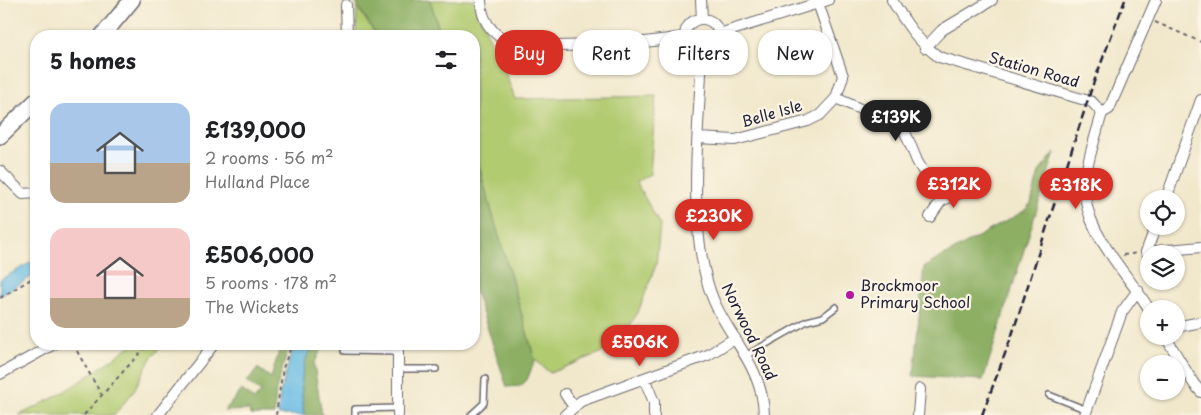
<!DOCTYPE html>
<html lang="en">
<head>
<meta charset="utf-8">
<style>
	:root { --surface:#fff; --page:#f2f2f2; --text:#202124; --muted:#757577; --accent:#d93025 }
	body { margin:0; font-family:"Playpen Sans",sans-serif; background:var(--page); color:var(--text); height:100vh; display:flex; flex-direction:column; font-size:19px; white-space:nowrap }
	* { box-sizing:border-box; margin:0 }
	p { font-size:16px; color:var(--muted) }
	.icon { flex:none; width:28px; height:28px; fill:none; stroke:currentColor; stroke-width:2; stroke-linecap:round; stroke-linejoin:round }
	.map { position:relative; flex:1; overflow:hidden }
	.details { position:absolute; left:30px; top:30px; width:450px; height:320px; display:flex; flex-direction:column; background:var(--surface); border-radius:20px; box-shadow:0 1px 4px #0004 }
	.details>* { flex:none }
	.top-card { position:absolute; left:495px; top:30px; width:475px; height:45px; display:flex; gap:10px }
	.controls { position:absolute; left:1140px; top:190px; display:grid; gap:10px }
	.controls a { display:grid; place-items:center; width:45px; height:45px; border-radius:50%; background:var(--surface); box-shadow:0 1px 4px #0004; font-size:25px }
	.price { position:absolute; translate:-50% -42px; padding:0 11px; border-radius:18px; background:var(--accent); color:#fff; font-size:16px; line-height:32px; filter:drop-shadow(0 1px 2px #0008) }
	.price::after { content:''; position:absolute; left:50%; top:30px; width:15px; height:11px; margin-left:-8px; background:inherit; clip-path:polygon(0 0,100% 0,50% 100%) }
	.price.selected { background:#222; color:#fff }
	ul { padding:0; list-style:none }
	li { display:flex; align-items:center; gap:15px; height:125px; padding:0 20px }
	li span { display:grid; place-items:center; flex:none; width:140px; height:100px; border-radius:15px; color:#555 }
	li>.icon { margin-inline-start:auto }
	span .icon { width:60px; height:60px; fill:#fffc; stroke-width:1 }
	li b { font-size:21px }
	h2 { display:flex; justify-content:space-between; align-items:center; height:60px; padding:0 20px; font-size:21px }
	.chip { padding:0 18px; border-radius:20px; background:var(--surface); box-shadow:0 1px 4px #0004; font-size:18px; line-height:45px }
	.chip.selected { background:var(--accent); color:#fff }
	.map>svg:first-child { display:block }
	.green { fill:#b1cb71; stroke:#6a7656 }
	.forest { fill:#8caf63; stroke:#57684f }
	.water { fill:#68bce4; stroke:#456f90 }
	.lines { fill:none; stroke-linecap:round; stroke-linejoin:round }
	.lane-casing { stroke:#6a676e; stroke-width:8 }
	.street-casing { stroke:#6a676e; stroke-width:12 }
	.secondary-casing { stroke:#6a676e; stroke-width:18 }
	.path { stroke:#6a676e; stroke-width:2; stroke-dasharray:4 4; stroke-linecap:butt }
	.lane { stroke:#fff; stroke-width:5 }
	.street { stroke:#fff; stroke-width:10 }
	.secondary { stroke:#fff; stroke-width:15 }
	.rail { stroke:#22223b; stroke-width:2.5; stroke-dasharray:8 4; stroke-linecap:butt }
	.poi-dot { fill:#b5179e; stroke:#fcf5e5; stroke-width:2 }
	.labels { text-anchor:middle; stroke-width:4.5; stroke-linejoin:round; paint-order:stroke }
	.street-label { font-size:15px; fill:#22223b; stroke:#fcf5e5 }
	.poi-label { font-size:15px; fill:#22223b; stroke:#fcf5e5; text-anchor:start }
</style>
</head>
<body>
<div class="map">
<svg width="1201" height="415" viewBox="0 0 1201 415">
	<rect width="100%" height="100%" fill="#fcf5e5"/>
	<filter id="ink" filterUnits="userSpaceOnUse"><feTurbulence type="fractalNoise" baseFrequency=".02" numOctaves="2"/><feDisplacementMap in="SourceGraphic" scale="10" xChannelSelector="R" yChannelSelector="G"/><feConvolveMatrix kernelMatrix="1 2 1 2 8 2 1 2 1" color-interpolation-filters="sRGB"/></filter>
	<filter id="wash" filterUnits="userSpaceOnUse"><feTurbulence type="fractalNoise" baseFrequency=".0096" numOctaves="4" result="noise"/><feDisplacementMap in="SourceGraphic" scale="20" xChannelSelector="R" yChannelSelector="G"/><feGaussianBlur stdDeviation="1.12" result="paint"/><feColorMatrix in="noise" values="0 0 0 0 0 0 0 0 0 0 0 0 0 0 0 0 0 1.4 0 .05"/><feComposite in="paint" operator="in"/></filter>
	<g filter="url(#wash)">
		<rect width="100%" height="100%" fill="#f1e8cc"/>
		<path class="green" d="M430 0H478L481 19 493 46 497 49 515 99 656 96 650 174 636 182 660 225 656 265 639 310 618 346 550 373 535 360 474 150V36H441Z
			M357 7 377 36H356Z
			M133 344H163L151 358 133 392 114 415H19C64 395 93 373 133 344Z"/>
		<path class="forest" d="M354 0H430L441 36H377Z
			M474 150 535 360 527 380 521 386 507 387 474 288Z
			M1055 152 983 380 913 376 924 267 1024 211 1031 203 1039 172Z
			M281 344H290L276 390 274 415H250L249 410 224 411 242 390 254 400 261 392 247 382 258 368 271 378Z
			M314 344H324L314 364 322 415H304C301 388 298 367 314 344Z"/>
		<path class="water" d="M36 259V274L0 296V280Z
			M294 344H314C298 367 301 389 304 415H278L280 394Z"/>
	</g>
	<g filter="url(#ink)">
		<g class="lines">
			<defs>
				<path id="lane" d="M345 351 398 352
					M747 355 807 321 823 317 836 307
					M398 369H436
					M1049 395 1087 410
					M355 415V409L398 408
					M471 415 484 403 485 379"/>
				<path id="street" d="M481 0C481 26 500 42 523 47L629 44 685 37
					M701 0 702 19
					M892 0C905 22 918 42 939 57L1092 102 1102 113
					M346 5 347 36
					M685 36a17 17 0 1 1 34 0a17 17 0 1 1-34 0Z
					M719 34 828 0
					M925 48 942 30 992 0
					M702 54C699 128 687 216 709 288 724 335 763 363 764 415
					M836 98 869 113H884L901 122 917 161 941 201
					M1102 113C1096 135 1088 158 1085 180 1080 230 1126 270 1149 309
					M1102 113 1109 109 1156 0
					M698 138 735 140 808 121 820 115 836 98 843 76 818 3
					M0 171 23 194 36 193
					M1166 199 1201 100
					M930 217 941 201 969 189
					M1156 226 1146 252 1201 247
					M1176 327 1201 322
					M1165 336 1194 384 1201 392
					M0 374 54 344
					M644 378 654 402V415
					M565 394 574 407
					M158 415 214 344
					M398 415V344
					M565 415 581 401 708 355 735 338
					M918 415 920 389
					M1085 415 1122 312 1138 290"/>
				<path id="secondary" d="M102 36 132 0
					M0 136 36 101"/>
			</defs>
			<use href="#lane" class="lane-casing"/>
			<use href="#street" class="street-casing"/>
			<use href="#secondary" class="secondary-casing"/>
			<path class="path" d="M1155 22 1201 42
				M1123 255 1138 253
				M0 298 36 276
				M73 344 101 394
				M84 415 148 344
				M276 415 283 368 292 344"/>
			<use href="#lane" class="lane"/>
			<use href="#street" class="street"/>
			<use href="#secondary" class="secondary"/>
			<path class="rail" d="M982 415 1012 335 1092 87 1125 0"/>
		</g>
	</g>
	<circle class="poi-dot" cx="850" cy="295" r="5"/>
	<g class="labels">
		<g class="street-label">
			<text transform="translate(1034 70) rotate(16)" y="5">Station Road</text>
			<text transform="translate(772 114) rotate(-16)" y="5">Belle Isle</text>
			<text transform="translate(749 332) rotate(64)" y="5">Norwood Road</text>
		</g>
		<g class="poi-label">
			<text x="860" y="291">Brockmoor<tspan x="860" dy="17">Primary School</tspan></text>
		</g>
	</g>
</svg>
<div class="controls">
<a><svg class="icon" aria-label="locate" viewBox="0 0 24 24"><circle cx="12" cy="12" r="6"/><path d="M12 2v4M12 18v4M2 12h4M18 12h4"/></svg></a>
<a><svg class="icon" aria-label="layers" viewBox="0 0 24 24"><path d="M12 4l9 5-9 5-9-5zM3 14l9 5 9-5"/></svg></a>
<a>+</a>
<a>−</a>
</div>
<b class="price selected" style="left:896px;top:142px">£139K</b>
<b class="price" style="left:954px;top:209px">£312K</b>
<b class="price" style="left:1076px;top:210px">£318K</b>
<b class="price" style="left:714px;top:241px">£230K</b>
<b class="price" style="left:640px;top:367px">£506K</b>
<div class="top-card">
<a class="chip selected">Buy</a>
<a class="chip">Rent</a>
<a class="chip">Filters</a>
<a class="chip">New</a>
</div>
<section class="details">
<h2>5 homes<svg class="icon" aria-label="filters" viewBox="0 0 24 24"><path d="M4 7h16M4 17h16"/><circle cx="9" cy="7" r="2"/><circle cx="15" cy="17" r="2"/></svg></h2>
<ul>
<li><span style="background:linear-gradient(#a9c7e8 60%,#b9a48a 0)"><svg class="icon" aria-label="home" viewBox="0 0 24 24"><path d="M3 11l9-7 9 7M6 9v11h12V9"/></svg></span><div><b>£139,000</b><p>2 rooms · 56 m²</p><p>Hulland Place</p></div></li>
<li><span style="background:linear-gradient(#f6c9c9 70%,#b9a48a 0)"><svg class="icon" aria-label="home" viewBox="0 0 24 24"><path d="M3 11l9-7 9 7M6 9v11h12V9"/></svg></span><div><b>£506,000</b><p>5 rooms · 178 m²</p><p>The Wickets</p></div></li>
</ul>
</section>
</div>
</body>
</html>
